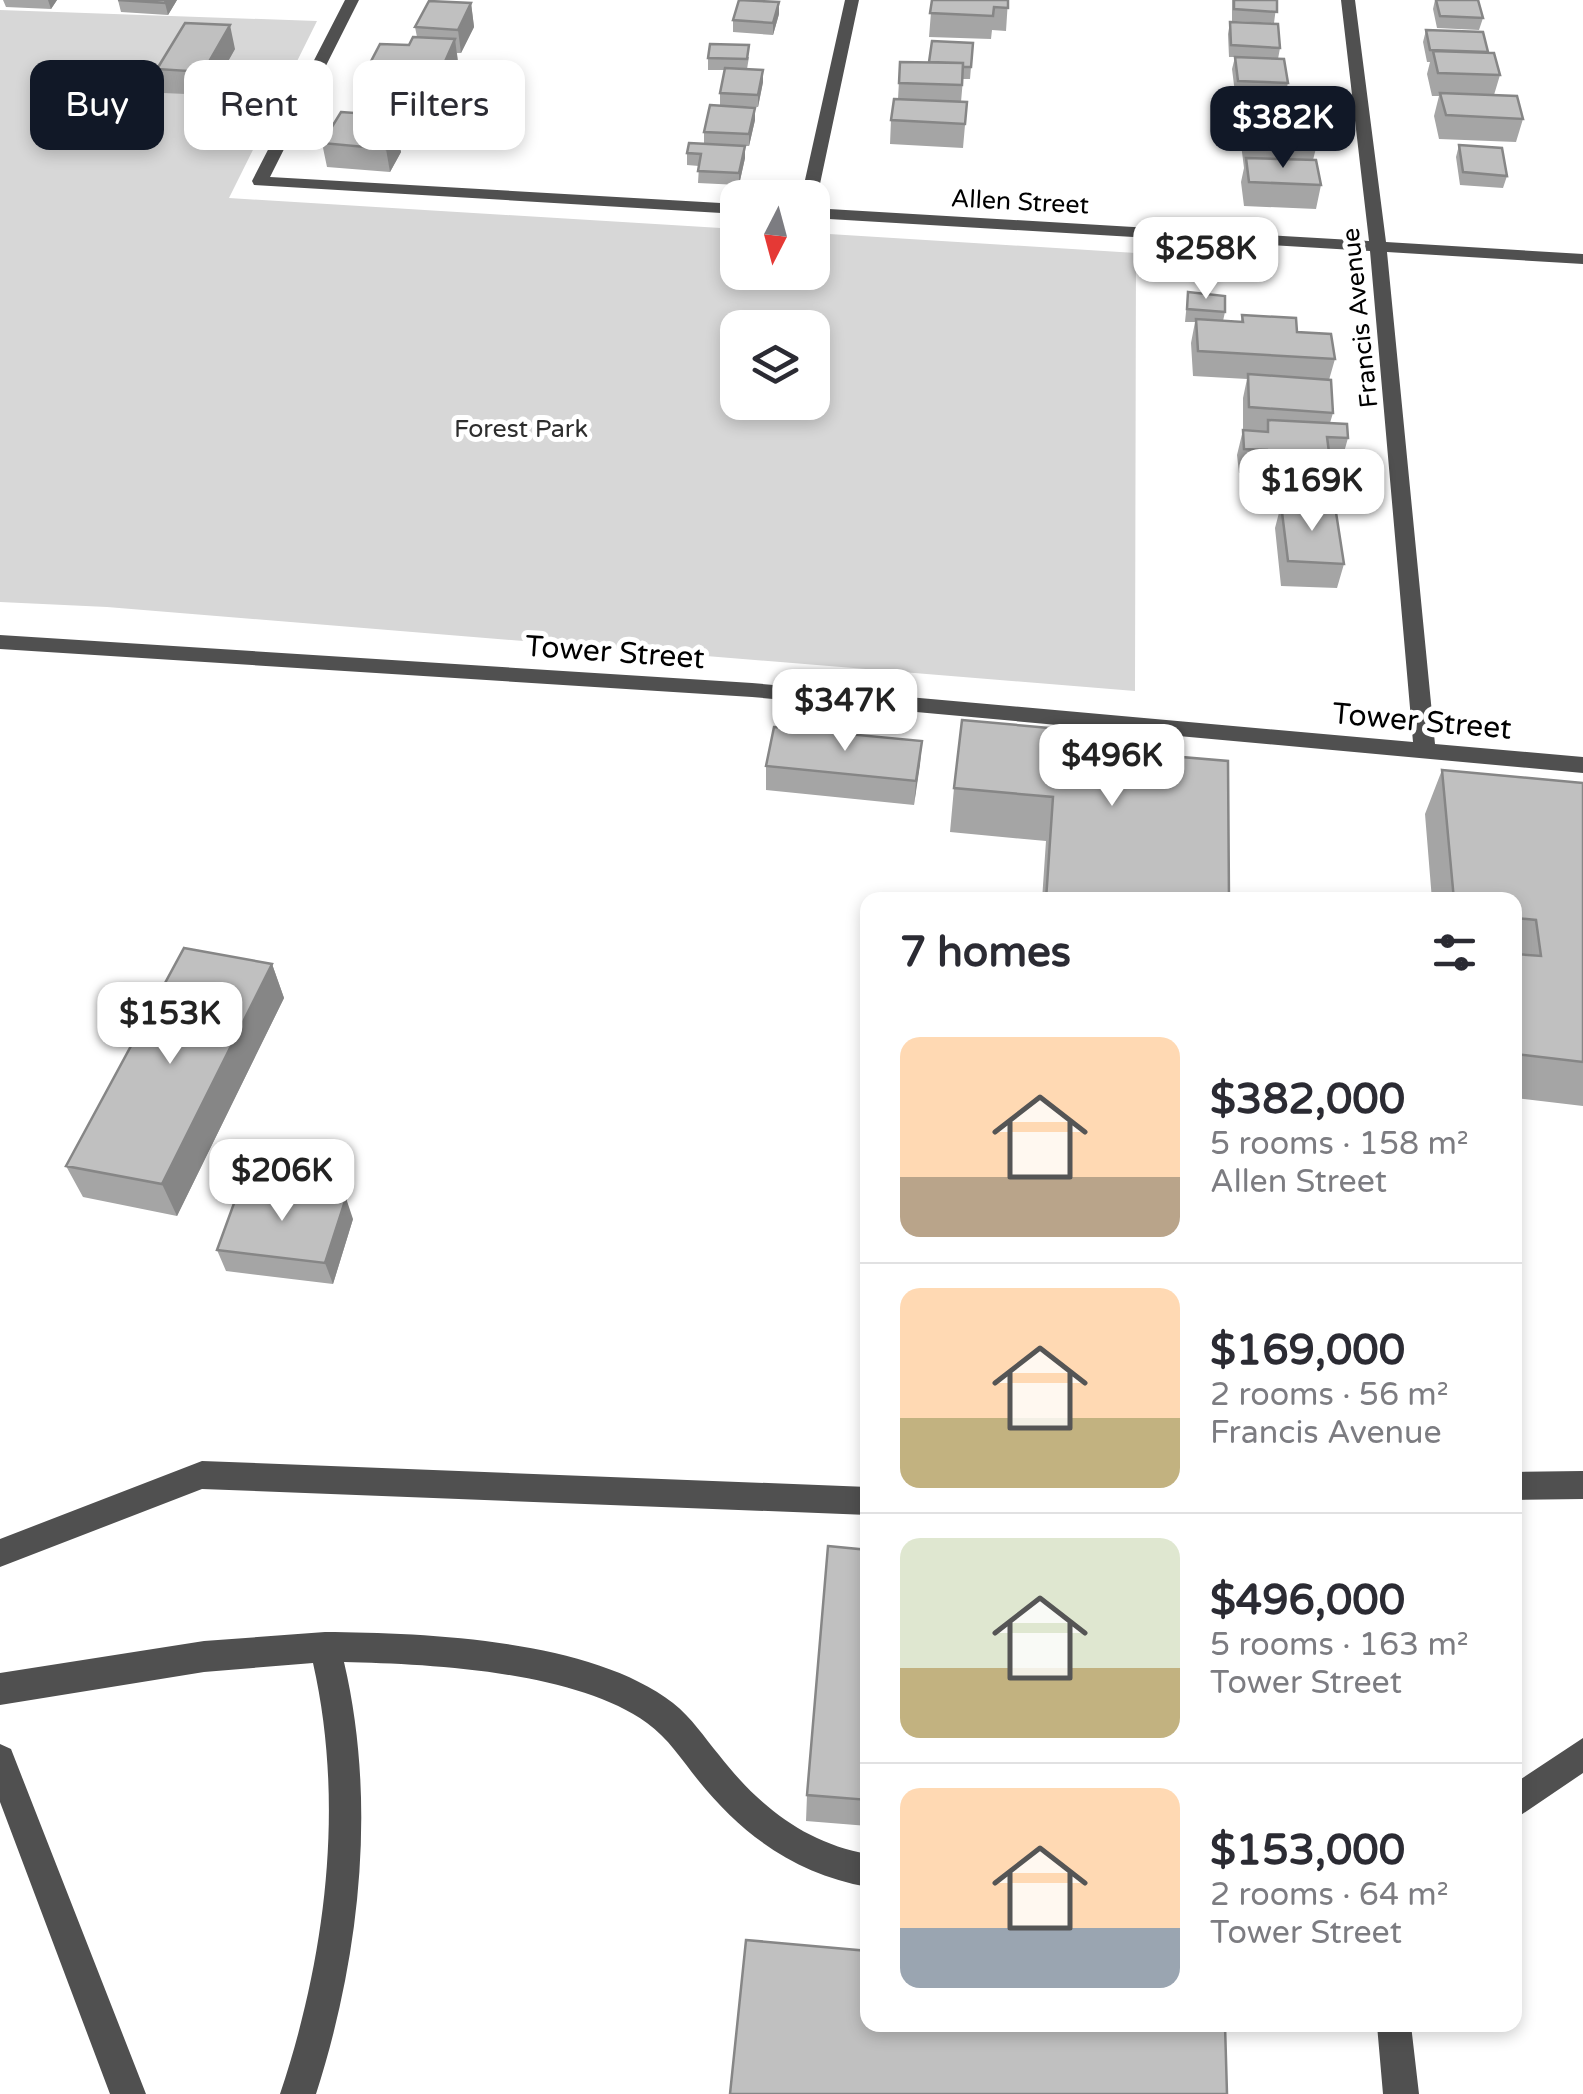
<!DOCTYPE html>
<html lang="en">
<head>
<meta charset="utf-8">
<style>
	:root { --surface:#fff; --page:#f2f2f3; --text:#2b2b33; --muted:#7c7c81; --line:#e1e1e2; --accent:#111827 }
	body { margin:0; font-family:"Varela Round",sans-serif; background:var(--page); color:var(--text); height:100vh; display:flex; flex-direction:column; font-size:38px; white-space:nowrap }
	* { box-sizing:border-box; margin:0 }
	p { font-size:32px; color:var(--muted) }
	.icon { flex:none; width:55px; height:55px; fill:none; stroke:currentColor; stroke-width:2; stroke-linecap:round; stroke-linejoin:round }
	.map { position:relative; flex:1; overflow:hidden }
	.sheet { position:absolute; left:860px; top:892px; width:662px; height:1140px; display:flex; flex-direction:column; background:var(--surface); border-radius:20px; box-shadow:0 5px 15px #0003 }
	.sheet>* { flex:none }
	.hud { position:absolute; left:30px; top:60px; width:680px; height:90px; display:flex; gap:20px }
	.needle { width:65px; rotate:186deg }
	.fabs { position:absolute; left:720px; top:180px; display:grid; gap:20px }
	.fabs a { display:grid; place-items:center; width:110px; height:110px; border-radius:20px; background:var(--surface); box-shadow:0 5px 15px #0003; font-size:50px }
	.price { position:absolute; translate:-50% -85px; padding:0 22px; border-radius:20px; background:#fff; color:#222; font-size:32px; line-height:65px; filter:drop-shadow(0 2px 5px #0008) }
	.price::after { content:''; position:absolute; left:50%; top:60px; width:30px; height:22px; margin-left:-15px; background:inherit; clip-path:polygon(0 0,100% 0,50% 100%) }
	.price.active { background:var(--accent); color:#fff }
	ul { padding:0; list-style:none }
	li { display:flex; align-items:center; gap:30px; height:250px; padding:0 40px }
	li+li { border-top:2px solid var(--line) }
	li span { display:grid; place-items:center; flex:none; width:280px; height:200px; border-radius:20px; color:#555 }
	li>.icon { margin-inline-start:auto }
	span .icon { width:120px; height:120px; fill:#fffc; stroke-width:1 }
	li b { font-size:42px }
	h2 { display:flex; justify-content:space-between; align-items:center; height:120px; padding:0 40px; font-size:42px }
	.tag { padding:0 35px; border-radius:20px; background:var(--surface); box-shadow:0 5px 15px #0003; font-size:35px; line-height:90px }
	.tag.active { background:var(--accent); color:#fff }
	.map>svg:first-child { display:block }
	.green { fill:#d7d7d7; fill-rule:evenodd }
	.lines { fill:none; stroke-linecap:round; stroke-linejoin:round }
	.minor { fill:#505050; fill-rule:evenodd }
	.wall { fill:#a5a5a5 }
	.shaded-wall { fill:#868686 }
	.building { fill:#c0c0c0; stroke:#868686; stroke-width:2.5 }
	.labels { text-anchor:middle; stroke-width:10; stroke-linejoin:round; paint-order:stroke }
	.far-street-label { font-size:25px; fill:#000; stroke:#fff }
	.far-park-label { font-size:25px; fill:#2e2e2e; stroke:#fff }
	.street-label { font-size:30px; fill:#000; stroke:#fff }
</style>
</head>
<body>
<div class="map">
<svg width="1583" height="2094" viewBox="0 0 1583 2094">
	<rect width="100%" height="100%" fill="#fff"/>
	<path class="green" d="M0 10 317 21 229 198 737 229 738 272H812L813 233 1136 253 1135 691 107 607 0 602ZM738 328H812V402H738Z"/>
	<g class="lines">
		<path class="minor" d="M345 0H359L270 177 738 204V214L254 185 252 181Z
			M845 0H859L817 198 812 202V198H801Z
			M1341 0H1355L1386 242 1583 254V264L1387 252 1435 744 1583 757V773L752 697 0 649V635L752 683 1413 742 1370 251 812 218V208L1369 241Z
			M202 1461 868 1487V1515L202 1489 0 1567V1539Z
			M1583 1471V1499L1515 1500V1472Z
			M325 1632C426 1633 591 1639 673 1703 692 1718 704 1737 719 1755 758 1805 804 1843 868 1854V1887C796 1874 743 1836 698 1780 682 1760 668 1738 647 1723 575 1671 431 1664 344 1662 377 1803 360 1957 316 2094H280C326 1957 345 1804 313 1663L204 1672 0 1705V1673L204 1641Z
			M1583 1738V1773L1515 1819V1783Z
			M0 1744 11 1749 146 2094H110L0 1802Z
			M1377 2025H1411L1419 2094H1383Z"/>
	</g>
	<path class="wall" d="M3 0H57L51 9 6 7Z
		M118 0H177L168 15 121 12Z
		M932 0H1008L1006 31 992 30 991 39 929 37Z
		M1232 0H1277L1274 23 1232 21Z
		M1435 0H1478L1483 18 1479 30 1437 28 1433 9Z
		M471 3 474 27 461 53H457L458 63 446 89 415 88 411 95 371 93 367 69 409 45 417 37 415 27Z
		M779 14 773 35 733 32V20Z
		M1230 22 1280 48 1278 59 1288 83 1285 95 1235 93 1232 69 1235 57H1229L1228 34Z
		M1426 30 1488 53 1500 75 1494 95 1523 119 1516 142 1439 139 1434 116 1439 96H1432L1427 74 1430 62H1427L1423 42Z
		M973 43 970 79H963L961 102H967L963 148 890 144 891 120 898 99 900 62H929Z
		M235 49 209 95 163 93 157 69Z
		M749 57 747 69 763 70V82L758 107 720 106V93L725 70H708V58Z
		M1227 97 1293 123 1316 148 1313 160 1321 185 1316 209 1244 206 1241 182 1244 168 1241 144 1245 125 1225 123Z
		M755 108V120L749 146H745V158L739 185 698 183 699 166 687 165V153L704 144V132Z
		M385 127 401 152 390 172 327 167 322 143Z
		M1459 145 1507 176 1503 188 1460 185 1456 157Z
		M1188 292 1225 312 1223 321 1241 322 1242 315 1297 332 1335 359 1329 380 1333 413 1330 423 1348 438 1341 463 1330 462 1333 483 1327 506 1344 564 1337 588 1281 586 1275 528 1281 505 1264 504 1261 475 1239 473 1237 455 1243 430V398L1247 379 1193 376 1191 343 1195 322H1185Z
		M922 741 914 805 766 790V766Z
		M1182 757 1229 900H1042L1046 841 950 832 954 788Z
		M1442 770 1583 783V1106L1515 1098V900H1432L1425 814Z
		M272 964 284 998 177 1216 83 1197 66 1166Z
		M353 1219 333 1284 226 1271 217 1250Z
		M868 1550V1826L806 1821 807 1795Z"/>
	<path class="shaded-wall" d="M48 0H57L51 9Z
		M166 0H177L168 15 165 3Z
		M779 2V14L773 35V23Z
		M471 3 474 27 461 53 458 30Z
		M230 25 235 49 209 95 203 72Z
		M455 39 458 63 446 89 443 66Z
		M411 64 415 88 411 95 408 72Z
		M763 70V82L758 107V95Z
		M755 108V120L749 146V134Z
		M383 115 387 139 381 150 377 126Z
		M397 128 401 152 390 172 386 149Z
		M745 146V158L739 185V173Z
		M922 741 920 765 914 805 916 781Z
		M272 964 284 998 177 1216 162 1184Z
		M346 1198 353 1219 333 1284 325 1263Z"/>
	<path class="building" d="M118 0H166L165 3Z
		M739 0 779 2 773 23 733 20Z
		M932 0H1008V8L994 7 993 16 930 13Z
		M1234 0H1277V12L1234 9Z
		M1436 0H1478L1483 18 1440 16Z
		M429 1 471 3 458 30 415 27Z
		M1230 22 1278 24 1280 48 1231 45Z
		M185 23 230 25 203 72 157 69Z
		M1426 30 1483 32 1488 52 1430 50Z
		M413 37 455 39 443 66 411 64 408 72 367 69 380 44 409 45Z
		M932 41 973 43 971 67H963V63L929 62Z
		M710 44 749 45 747 59 708 58Z
		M1433 51 1494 53 1500 75 1438 73Z
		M1235 57 1284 59 1288 83 1238 81Z
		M900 62 963 63 962 85 899 83Z
		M725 68 763 70 758 95 720 93Z
		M1440 93 1517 96 1523 119 1446 115Z
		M1227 97 1292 101 1293 122 1251 120V113L1227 111Z
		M894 99 967 102 965 124 891 120Z
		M710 105 755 108 749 134 704 132Z
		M341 112 383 115 377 126 397 128 386 149 322 143Z
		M1246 120 1314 124 1316 148 1247 144Z
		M689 143 745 146 739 173 698 171 701 154 687 153Z
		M1459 145 1502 148 1507 176 1463 172Z
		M1246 158 1316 160 1321 185 1249 182Z
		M1188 292 1225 296V312L1187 309Z
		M1242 315 1296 318 1297 332 1331 334 1335 359 1198 351 1196 319 1243 322Z
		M1248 374 1331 380 1333 413 1249 407Z
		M1268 420 1347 424 1348 438 1327 437 1333 483 1270 480 1267 450 1244 449 1243 430 1268 432Z
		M1281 504 1335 506 1344 564 1288 561Z
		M962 720 1182 740V757L1228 761 1229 900H1046L1053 797 954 788Z
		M774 727 922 741 916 781 766 766Z
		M1442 770 1583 783V1062L1515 1054V954L1541 956 1536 920 1515 918V900H1454Z
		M184 948 272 964 162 1184 66 1166Z
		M241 1184 346 1198 325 1263 217 1250Z
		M828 1546 868 1550V1800L807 1795Z
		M746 1940 868 1951V2025H1225L1227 2094H730Z"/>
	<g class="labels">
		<g class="far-street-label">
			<text transform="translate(1020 201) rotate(3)" y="9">Allen Street</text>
			<text transform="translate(1359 318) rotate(-96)" y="9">Francis Avenue</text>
		</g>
		<g class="far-park-label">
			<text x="521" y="437">Forest Park</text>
		</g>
		<g class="street-label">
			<text transform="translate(615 652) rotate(4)" y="10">Tower Street</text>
			<text transform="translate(1422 721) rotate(5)" y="10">Tower Street</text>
		</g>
	</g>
</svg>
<div class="fabs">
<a><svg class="needle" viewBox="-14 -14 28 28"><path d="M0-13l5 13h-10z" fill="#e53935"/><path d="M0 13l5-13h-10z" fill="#7c7c81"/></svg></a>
<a><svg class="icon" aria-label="layers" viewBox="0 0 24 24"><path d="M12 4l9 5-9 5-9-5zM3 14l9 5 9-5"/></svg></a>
</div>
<b class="price active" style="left:1283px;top:171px">$382K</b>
<b class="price" style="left:1206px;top:302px">$258K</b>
<b class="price" style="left:1312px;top:534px">$169K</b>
<b class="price" style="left:845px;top:754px">$347K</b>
<b class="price" style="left:1112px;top:809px">$496K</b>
<b class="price" style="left:170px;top:1067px">$153K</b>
<b class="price" style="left:282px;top:1224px">$206K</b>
<div class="hud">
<a class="tag active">Buy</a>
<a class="tag">Rent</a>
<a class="tag">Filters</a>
</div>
<section class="sheet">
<h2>7 homes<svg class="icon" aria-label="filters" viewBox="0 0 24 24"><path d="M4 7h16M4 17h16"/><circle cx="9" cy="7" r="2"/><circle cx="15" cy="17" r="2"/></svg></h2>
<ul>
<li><span style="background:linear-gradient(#ffd9b3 70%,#b9a48a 0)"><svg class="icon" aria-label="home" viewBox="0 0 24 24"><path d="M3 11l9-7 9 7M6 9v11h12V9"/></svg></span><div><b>$382,000</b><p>5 rooms · 158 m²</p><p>Allen Street</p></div></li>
<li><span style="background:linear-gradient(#ffd9b3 65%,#c2b280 0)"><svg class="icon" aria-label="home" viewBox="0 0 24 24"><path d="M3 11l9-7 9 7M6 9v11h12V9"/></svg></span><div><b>$169,000</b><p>2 rooms · 56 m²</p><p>Francis Avenue</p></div></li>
<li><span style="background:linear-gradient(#dfe7d0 65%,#c2b280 0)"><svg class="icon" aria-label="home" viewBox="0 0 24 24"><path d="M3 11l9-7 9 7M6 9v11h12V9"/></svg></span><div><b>$496,000</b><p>5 rooms · 163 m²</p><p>Tower Street</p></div></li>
<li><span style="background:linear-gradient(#ffd9b3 70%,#9aa5b1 0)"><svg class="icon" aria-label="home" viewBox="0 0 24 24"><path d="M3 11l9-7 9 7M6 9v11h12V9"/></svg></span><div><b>$153,000</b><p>2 rooms · 64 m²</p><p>Tower Street</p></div></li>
</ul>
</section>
</div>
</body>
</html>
